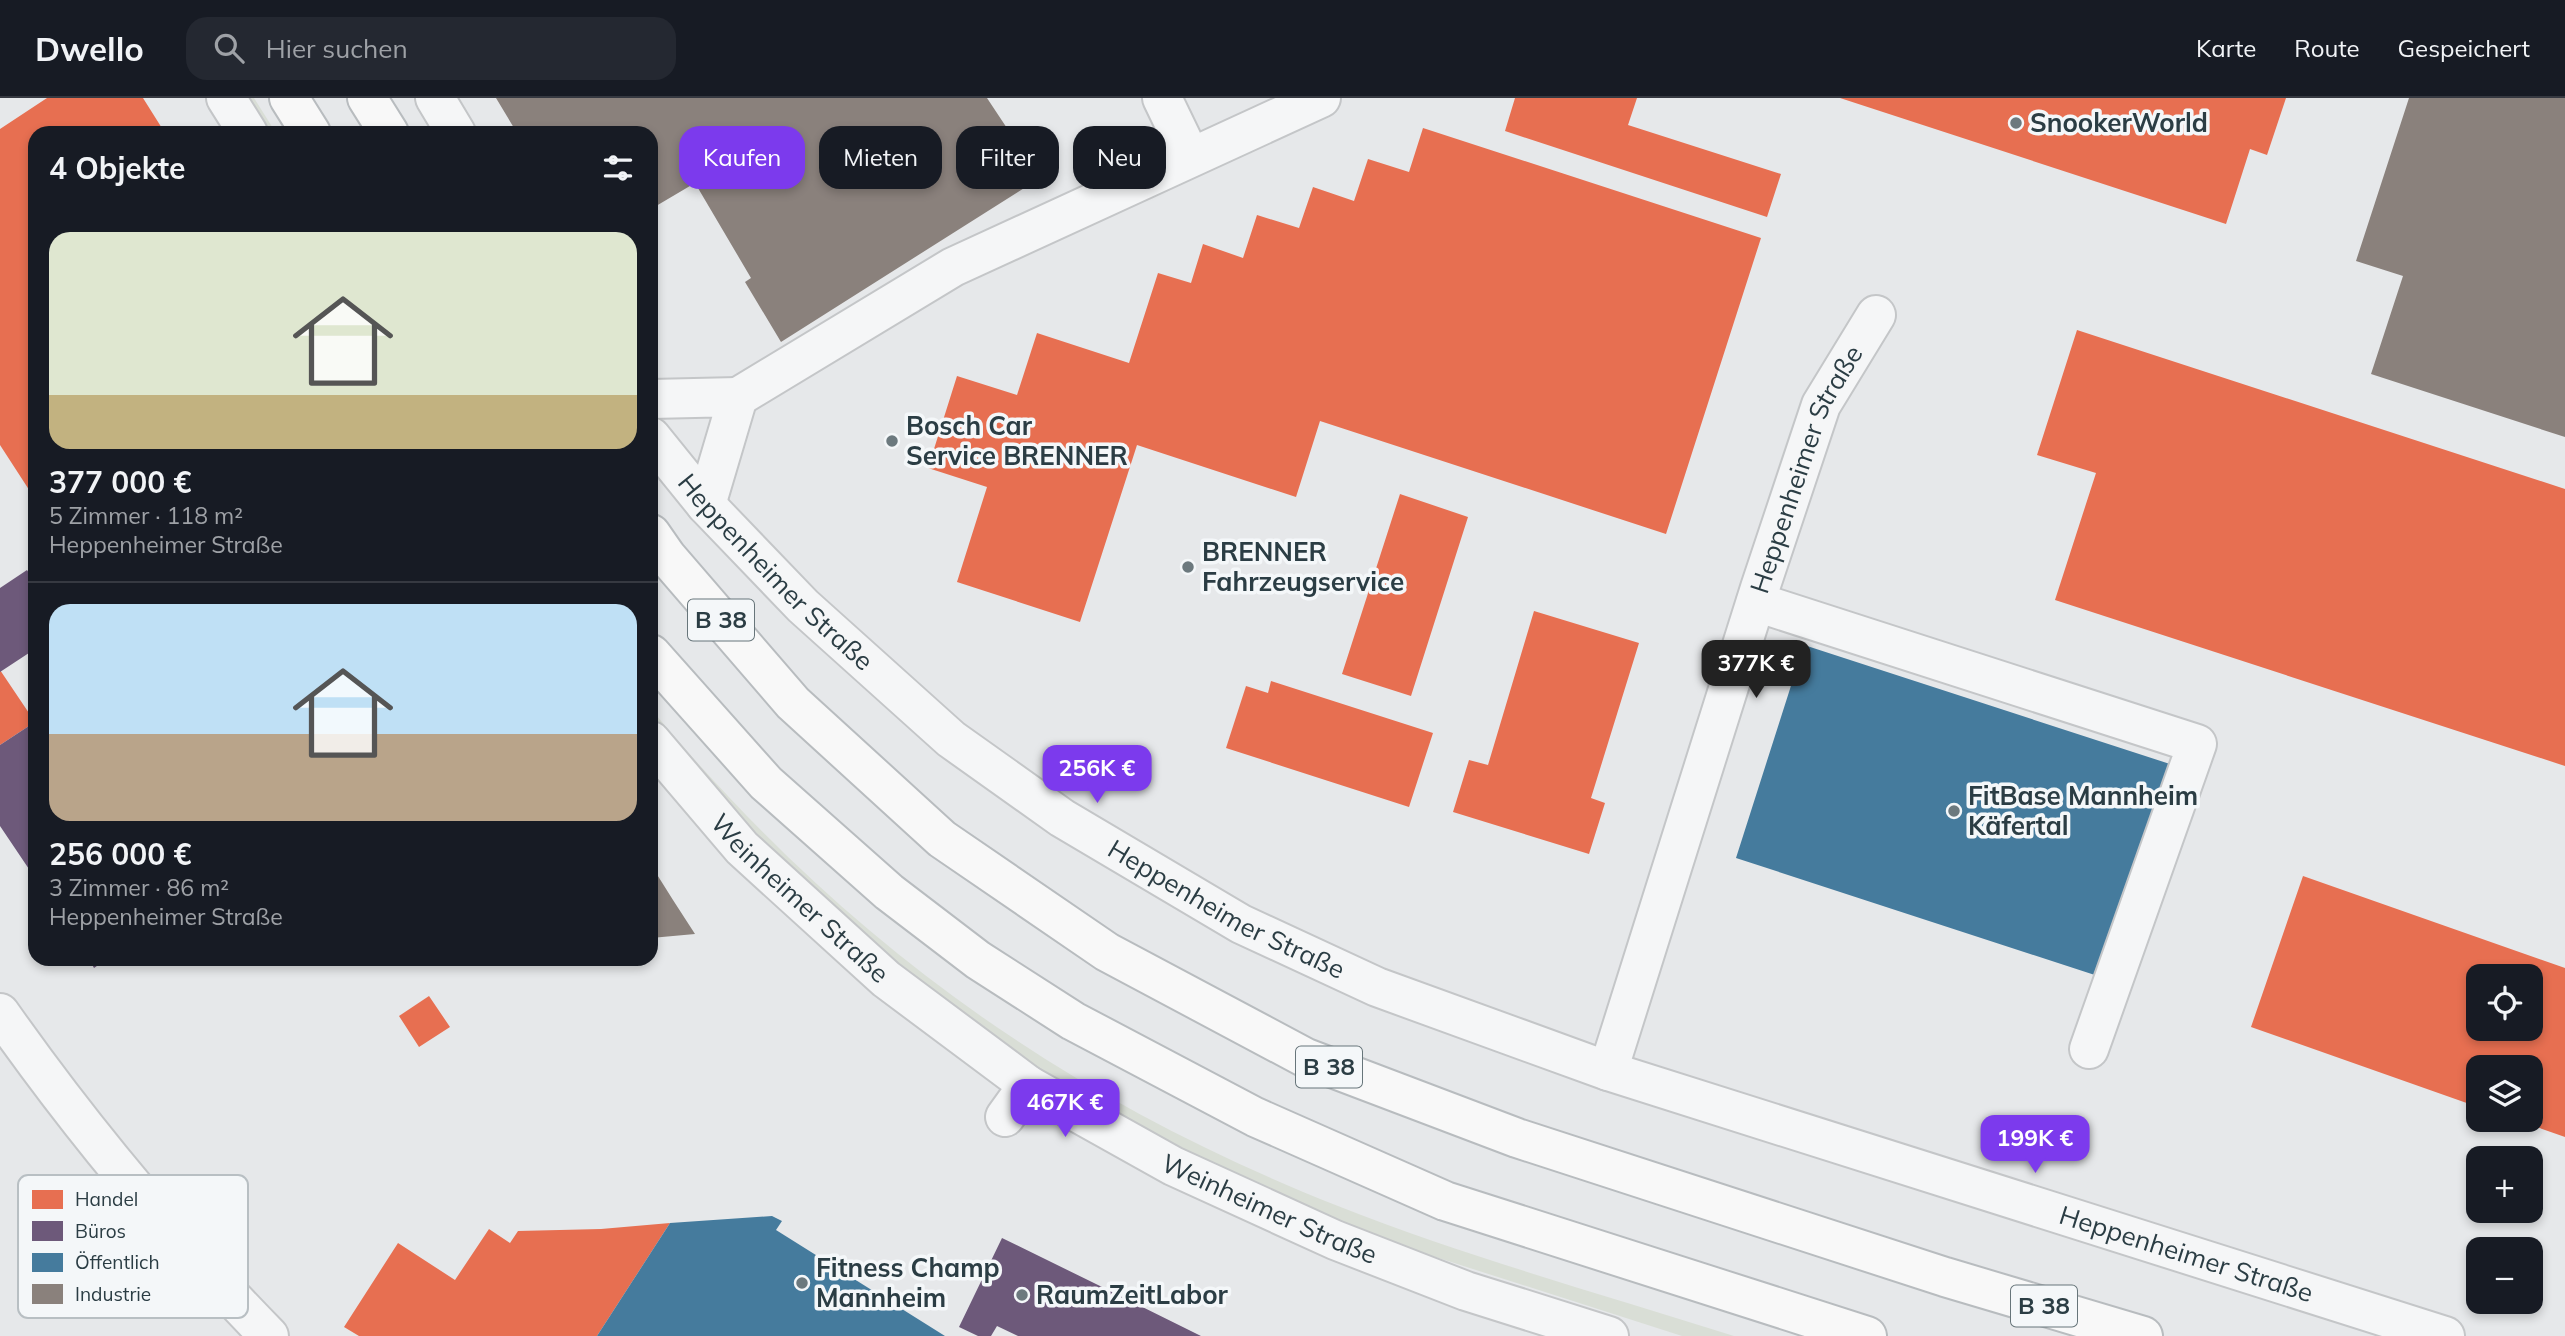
<!DOCTYPE html>
<html lang="de">
<head>
<meta charset="utf-8">
<style>
	:root { --surface:#171b24; --page:#242831; --text:#f1f3f6; --muted:#9ea1a6; --line:#363941; --accent:#7c3aed }
	body { margin:0; font-family:Mulish,sans-serif; background:var(--page); color:var(--text); height:100vh; display:flex; flex-direction:column; font-size:26px; white-space:nowrap }
	* { box-sizing:border-box; margin:0 }
	p { font-size:23px; color:var(--muted) }
	.icon { flex:none; width:38px; height:38px; fill:none; stroke:currentColor; stroke-width:2; stroke-linecap:round; stroke-linejoin:round }
	.map { position:relative; flex:1; overflow:hidden }
	.panel { position:absolute; left:28px; top:28px; width:630px; height:840px; display:flex; flex-direction:column; background:var(--surface); border-radius:21px; box-shadow:0 4px 10px #0003 }
	.panel>* { flex:none }
	.hud { position:absolute; left:679px; top:28px; width:665px; height:63px; display:flex; gap:14px }
	.controls { position:absolute; left:2466px; top:866px; display:grid; gap:14px }
	.controls a { display:grid; place-items:center; width:77px; height:77px; border-radius:14px; background:var(--surface); box-shadow:0 4px 10px #0003; font-size:35px }
	.price { position:absolute; translate:-50% -60px; padding:0 16px; border-radius:14px; background:var(--accent); color:#fff; font-size:23px; line-height:46px; filter:drop-shadow(0 2px 4px #0008) }
	.price::after { content:''; position:absolute; left:50%; top:42px; width:21px; height:16px; margin-left:-10px; background:inherit; clip-path:polygon(0 0,100% 0,50% 100%) }
	.price.selected { background:#222; color:#fff }
	ul { padding:0; list-style:none }
	li { display:grid; align-content:center; gap:14px; height:371px; padding:0 21px }
	li+li { border-top:2px solid var(--line) }
	li span { display:grid; place-items:center; height:217px; border-radius:21px; color:#555 }
	li>.icon { margin-inline-start:auto }
	span .icon { width:126px; height:126px; fill:#fffc; stroke-width:1 }
	li b { font-size:30px }
	h2 { display:flex; justify-content:space-between; align-items:center; height:84px; padding:0 21px; font-size:30px }
	.tag { padding:0 24px; border-radius:21px; background:var(--surface); box-shadow:0 4px 10px #0003; font-size:24px; line-height:63px }
	.tag.selected { background:var(--accent); color:#fff }
	header { display:flex; align-items:center; gap:42px; box-sizing:border-box; height:98px; padding:0 35px; background:var(--surface); border-bottom:2px solid var(--line) }
	header strong { font-size:33px }
	nav { display:flex; gap:38px; margin-inline-start:auto; font-size:24px }
	.search { width:490px; height:63px; background:var(--page); display:flex; align-items:center; gap:18px; box-sizing:border-box; padding:0 24px; border-radius:21px; color:var(--muted); font-size:26px }
	.map>svg:first-child { display:block }
	.green { fill:#d9ded6 }
	.shops { fill:#e76f51; fill-rule:evenodd }
	.offices { fill:#6d597a }
	.public { fill:#457b9d }
	.industry { fill:#8a817c }
	.lines { fill:none; stroke-linecap:round; stroke-linejoin:round }
	.minor-casing { stroke:#c4c6c8; stroke-width:42 }
	.highway-casing { stroke:#b8bcbf; stroke-width:42 }
	.minor { stroke:#f5f6f7; stroke-width:38 }
	.highway { stroke:#f8f8f8; stroke-width:38 }
	.poi-dot { fill:#6c797e; stroke:#f4f7f9; stroke-width:2.5 }
	.labels { text-anchor:middle; stroke-width:7; stroke-linejoin:round; paint-order:stroke }
	.shield { fill:#f4f7f9; stroke:#67757a; stroke-width:2 }
	.shield-label { font-size:24px; font-weight:bold; fill:#2b3d44 }
	.poi-label { font-size:26px; font-weight:bold; fill:#2b3d44; stroke:#f4f7f9; text-anchor:start }
	.street-label { font-size:26px; fill:#2b3d44; stroke:#f4f7f9 }
	.key { fill:#f4f7f9; stroke:#b8bfc3; stroke-width:2 }
	.key-label { font-size:19px; fill:#2b3d44 }
</style>
</head>
<body>
<header>
<strong>Dwello</strong>
<div class="search"><svg class="icon" aria-label="search" viewBox="0 0 24 24"><circle cx="10" cy="10" r="6"/><path d="M15 15l6 6"/></svg>Hier suchen</div>
<nav><a>Karte</a><a>Route</a><a>Gespeichert</a></nav>
</header>
<div class="map">
<svg width="2565" height="1238" viewBox="0 0 2565 1238">
	<rect width="100%" height="100%" fill="#e6e8ea"/>
	<path class="green" d="M247 0H254L276 35H269Z
		M651 611C843 842 1060 998 1338 1108 1467 1159 1602 1196 1734 1238H1682L1398 1147C1240 1090 1082 1009 947 908 866 847 791 774 722 701 704 682 651 635 651 611Z"/>
	<path class="shops" d="M47 0H143L165 35H35V401L0 347V31Z
		M1515 0H1637L1628 27 1781 76 1767 119 1505 33Z
		M1840 0H2286L2267 57 2250 51 2226 126Z
		M1423 30 1761 140 1666 436 1320 323 1296 399 1137 347 1080 524 957 484 987 389 928 370 957 278 1017 297 1037 235 1129 265 1158 175 1191 185 1203 146 1243 160 1257 117 1299 130 1313 89 1354 103 1368 61 1409 74Z
		M2077 232 2565 391V668L2055 502 2096 375 2037 357Z
		M1400 396 1468 419 1411 598 1342 576Z
		M1534 513 1639 545 1591 700 1605 705 1589 756 1453 714 1469 662 1488 667Z
		M0 572 35 624 0 647Z
		M1271 583 1433 635 1409 709 1226 650 1246 588 1268 595Z
		M2303 778 2565 870V1039L2517 1022H2530V970H2478V1009L2251 929ZM2478 878H2530V931H2478Z
		M429 898 450 929 419 949 399 918Z
		M670 1125 597 1238H359L344 1229 398 1145 455 1182 489 1131 510 1145 518 1133 601 1131Z"/>
	<path class="offices" d="M27 472 35 484V551L0 574V490Z
		M35 624V780L0 728V647Z
		M89 861H107L94 870Z
		M1002 1140 1096 1186 1201 1238H1018L997 1228 991 1238H978L959 1229Z"/>
	<path class="public" d="M1804 547 2173 667 2104 880 1736 760Z
		M772 1118 782 1123 776 1132 945 1238H597L670 1125Z"/>
	<path class="industry" d="M496 0H987L1040 80 781 244 745 184 751 180 695 85 651 111V35H517Z
		M2409 0H2565V339L2371 276 2403 178 2356 163Z
		M651 767 673 802 695 836 651 840Z"/>
	<g class="lines">
		<defs>
			<g id="minor">
				<path d="M226 0 248 35"/>
				<path d="M435 0 456 35"/>
				<path d="M1162 0 1190 58"/>
				<path d="M738 299 953 169 1321 0"/>
				<path d="M651 301 738 299 706 407"/>
				<path id="s1" d="M651 339 706 407 803 508 951 641 1062 720 1241 826 1377 889 1608 973 2445 1238"/>
				<path d="M1756 504 2197 646 2089 951"/>
				<path id="s2" d="M651 643 742 750 886 881 1028 987 1173 1068 1335 1142 1466 1193 1609 1238"/>
				<path d="M0 915C81 1030 170 1137 269 1238"/>
				<path id="s3" d="M1608 973 1760 490 1821 307 1876 217"/>
				<path d="M1005 1019 1028 987"/>
			</g>
			<path id="highway" d="M289 0 311 35
				M367 0 389 35
				M651 436 667 459 793 605 942 741 1107 854 1306 960 1517 1040 1945 1179 2143 1238
				M651 556 766 685 889 794 978 862 1073 923 1255 1019 1445 1103 1867 1238"/>
		</defs>
		<use href="#minor" class="minor-casing"/>
		<use href="#highway" class="highway-casing"/>
		<use href="#minor" class="minor"/>
		<use href="#highway" class="highway"/>
	</g>
	<g class="poi-dot">
		<circle cx="2016" cy="25" r="7"/>
		<circle cx="892" cy="343" r="7"/>
		<circle cx="1188" cy="469" r="7"/>
		<circle cx="1954" cy="713" r="7"/>
		<circle cx="802" cy="1185" r="7"/>
		<circle cx="1022" cy="1197" r="7"/>
	</g>
	<g class="labels">
		<g class="shield">
			<rect x="688" y="501.5" width="66" height="41" rx="5"/>
			<rect x="1296" y="948.5" width="66" height="41" rx="5"/>
			<rect x="2011" y="1187.5" width="66" height="41" rx="5"/>
		</g>
		<g class="shield-label">
			<text x="721" y="530">B 38</text>
			<text x="1329" y="977">B 38</text>
			<text x="2044" y="1216">B 38</text>
		</g>
		<g class="poi-label">
			<text x="2030" y="34">SnookerWorld</text>
			<text x="906" y="337">Bosch Car<tspan x="906" dy="30">Service BRENNER</tspan></text>
			<text x="1202" y="463">BRENNER<tspan x="1202" dy="30">Fahrzeugservice</tspan></text>
			<text x="1968" y="707">FitBase Mannheim<tspan x="1968" dy="30">Käfertal</tspan></text>
			<text x="816" y="1179">Fitness Champ<tspan x="816" dy="30">Mannheim</tspan></text>
			<text x="1036" y="1206">RaumZeitLabor</text>
		</g>
		<g class="street-label">
			<text dy="9" stroke="none"><textPath href="#s3" startOffset="634">Heppenheimer Straße</textPath></text>
			<text dy="9" stroke="none"><textPath href="#s1" startOffset="184">Heppenheimer Straße</textPath></text>
			<text dy="9" stroke="none"><textPath href="#s2" startOffset="217">Weinheimer Straße</textPath></text>
			<text dy="9" stroke="none"><textPath href="#s1" startOffset="751">Heppenheimer Straße</textPath></text>
			<text dy="9" stroke="none"><textPath href="#s2" startOffset="784">Weinheimer Straße</textPath></text>
			<text dy="9" stroke="none"><textPath href="#s1" startOffset="1773">Heppenheimer Straße</textPath></text>
		</g>
	</g>
	<rect x="18" y="1077" width="230" height="143" rx="10" class="key"/>
	<rect x="32" y="1092" width="31" height="19" fill="#e76f51"/>
	<rect x="32" y="1123" width="31" height="20" fill="#6d597a"/>
	<rect x="32" y="1155" width="31" height="19" fill="#457b9d"/>
	<rect x="32" y="1186" width="31" height="20" fill="#8a817c"/>
	<g class="key-label">
		<text x="75" y="1108">Handel</text>
		<text x="75" y="1140">Büros</text>
		<text x="75" y="1171">Öffentlich</text>
		<text x="75" y="1203">Industrie</text>
	</g>
</svg>
<div class="controls">
<a><svg class="icon" aria-label="locate" viewBox="0 0 24 24"><circle cx="12" cy="12" r="6"/><path d="M12 2v4M12 18v4M2 12h4M18 12h4"/></svg></a>
<a><svg class="icon" aria-label="layers" viewBox="0 0 24 24"><path d="M12 4l9 5-9 5-9-5zM3 14l9 5 9-5"/></svg></a>
<a>+</a>
<a>−</a>
</div>
<b class="price selected" style="left:1756px;top:602px">377K €</b>
<b class="price" style="left:1097px;top:707px">256K €</b>
<b class="price" style="left:1065px;top:1041px">467K €</b>
<b class="price" style="left:2035px;top:1077px">199K €</b>
<div class="hud">
<a class="tag selected">Kaufen</a>
<a class="tag">Mieten</a>
<a class="tag">Filter</a>
<a class="tag">Neu</a>
</div>
<section class="panel">
<h2>4 Objekte<svg class="icon" aria-label="filters" viewBox="0 0 24 24"><path d="M4 7h16M4 17h16"/><circle cx="9" cy="7" r="2"/><circle cx="15" cy="17" r="2"/></svg></h2>
<ul>
<li><span style="background:linear-gradient(#dfe7d0 75%,#c2b280 0)"><svg class="icon" aria-label="home" viewBox="0 0 24 24"><path d="M3 11l9-7 9 7M6 9v11h12V9"/></svg></span><div><b>377 000 €</b><p>5 Zimmer · 118 m²</p><p>Heppenheimer Straße</p></div></li>
<li><span style="background:linear-gradient(#bfe0f5 60%,#b9a48a 0)"><svg class="icon" aria-label="home" viewBox="0 0 24 24"><path d="M3 11l9-7 9 7M6 9v11h12V9"/></svg></span><div><b>256 000 €</b><p>3 Zimmer · 86 m²</p><p>Heppenheimer Straße</p></div></li>
</ul>
</section>
</div>
</body>
</html>
